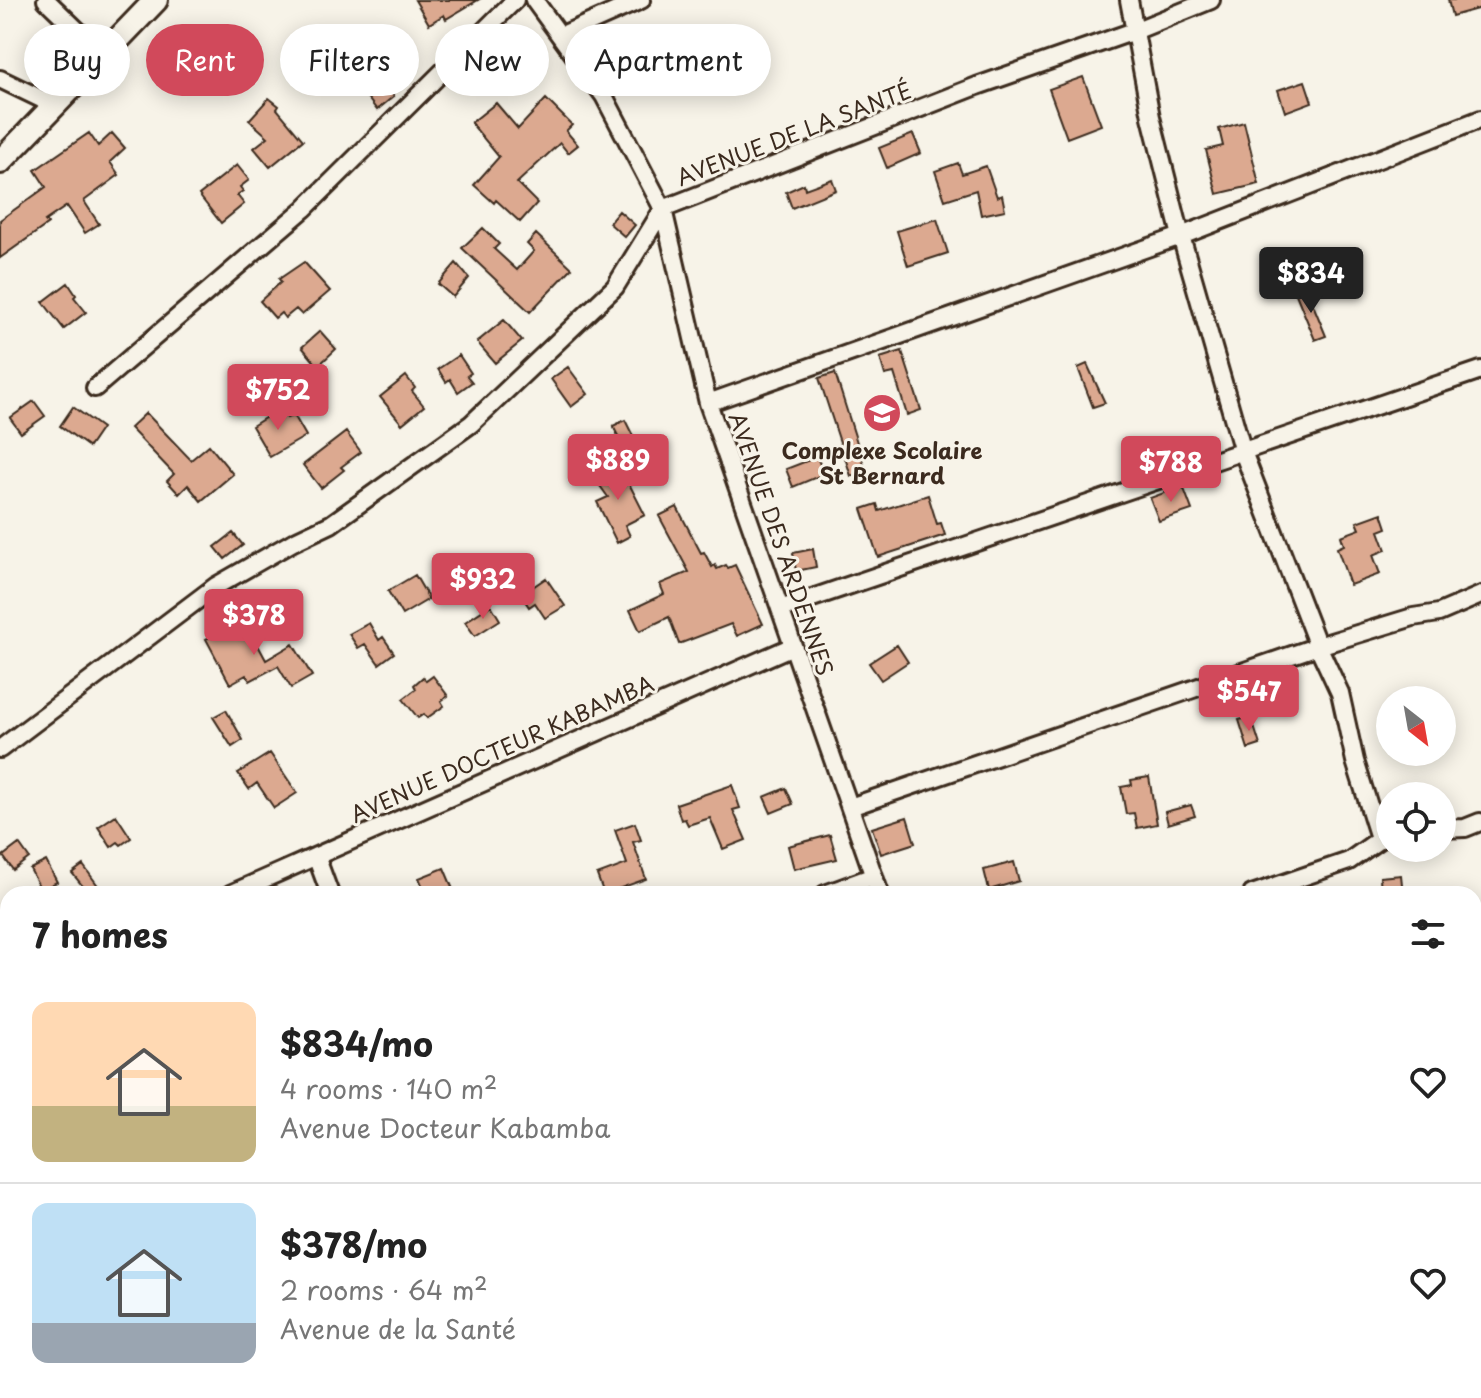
<!DOCTYPE html>
<html lang="en">
<head>
<meta charset="utf-8">
<style>
	:root { --surface:#fff; --page:#f2f2f2; --text:#222; --muted:#767676; --line:#e0e0e0; --accent:#d1495b }
	body { margin:0; font-family:"Playpen Sans",sans-serif; background:var(--page); color:var(--text); height:100vh; display:flex; flex-direction:column; font-size:30px; white-space:nowrap }
	* { box-sizing:border-box; margin:0 }
	p { font-size:26px; color:var(--muted) }
	.icon { flex:none; width:44px; height:44px; fill:none; stroke:currentColor; stroke-width:2; stroke-linecap:round; stroke-linejoin:round }
	.map { position:relative; flex:1; overflow:hidden }
	.side { position:absolute; left:0px; top:886px; width:1482px; height:512px; display:flex; flex-direction:column; background:var(--surface); border-radius:24px 24px 0 0; box-shadow:0 4px 20px #0003 }
	.side>* { flex:none }
	.banner { position:absolute; left:24px; top:24px; width:800px; height:72px; display:flex; gap:16px }
	.needle { width:52px; rotate:149deg }
	.tools { position:absolute; left:1376px; top:686px; display:grid; gap:16px }
	.tools a { display:grid; place-items:center; width:80px; height:80px; border-radius:50%; background:var(--surface); box-shadow:0 4px 20px #0003; font-size:40px }
	.price { position:absolute; translate:-50% -68px; padding:0 18px; border-radius:8px; background:var(--accent); color:#fff; font-size:26px; line-height:52px; filter:drop-shadow(0 2px 4px #0008) }
	.price::after { content:''; position:absolute; left:50%; top:48px; width:24px; height:18px; margin-left:-12px; background:inherit; clip-path:polygon(0 0,100% 0,50% 100%) }
	.price.on { background:#222; color:#fff }
	ul { padding:0; list-style:none }
	li { display:flex; align-items:center; gap:24px; height:200px; padding:0 32px }
	li+li { border-top:2px solid var(--line) }
	li span { display:grid; place-items:center; flex:none; width:224px; height:160px; border-radius:16px; color:#555 }
	li>.icon { margin-inline-start:auto }
	span .icon { width:96px; height:96px; fill:#fffc; stroke-width:1 }
	li b { font-size:34px }
	h2 { display:flex; justify-content:space-between; align-items:center; height:96px; padding:0 32px; font-size:34px }
	.chip { padding:0 28px; border-radius:36px; background:var(--surface); box-shadow:0 4px 20px #0003; font-size:28px; line-height:72px }
	.chip.on { background:var(--accent); color:#fff }
	.map>svg:first-child { display:block }
	.building { fill:#dca990; stroke:#3b2a1e; stroke-width:2 }
	.lines { fill:none; stroke-linecap:round; stroke-linejoin:round }
	.minor-casing { stroke:#3b2a1e; stroke-width:22 }
	.secondary-casing { stroke:#3b2a1e; stroke-width:28 }
	.minor { stroke:#f7f3e8; stroke-width:16 }
	.secondary { stroke:#f7f3e8; stroke-width:22 }
	.labels { text-anchor:middle; stroke-width:6; stroke-linejoin:round; paint-order:stroke }
	.street-label { font-size:22px; fill:#3b2a1e; stroke:#f7f3e8 }
	.poi-label { font-size:22px; font-weight:bold; fill:#3b2a1e; stroke:#f7f3e8 }
</style>
</head>
<body>
<div class="map">
<svg width="1481" height="1398" viewBox="0 0 1481 1398">
	<rect width="100%" height="100%" fill="#f7f3e8"/>
	<filter id="ink" filterUnits="userSpaceOnUse"><feTurbulence type="fractalNoise" baseFrequency=".0125" numOctaves="2"/><feDisplacementMap in="SourceGraphic" scale="16" xChannelSelector="R" yChannelSelector="G"/><feConvolveMatrix kernelMatrix="1 2 1 2 8 2 1 2 1" color-interpolation-filters="sRGB"/></filter>
	<g filter="url(#ink)">
		<path class="building" d="M415 0H478L446 19 444 15 429 24Z
			M1448 0H1481V8L1452 16Z
			M689 40 704 81 690 87 684 72 678 74 668 48Z
			M1083 77 1101 125 1067 138 1049 89Z
			M1305 81 1312 102 1285 112 1278 90Z
			M384 83 394 96 377 110 366 96Z
			M269 98 279 106 277 109 303 140 270 167 254 148 268 137 249 120Z
			M546 99 572 125 566 131 578 145 568 153 560 143 517 183 537 203 520 222 496 200 494 203 474 185 499 157 471 123 496 103 518 129Z
			M1244 122 1259 184 1217 194 1206 150 1223 146 1219 129Z
			M89 133 98 146 112 133 125 148 110 162 119 175 84 201 99 224 85 233 67 206 45 221 48 224 0 258V220L46 187 35 170Z
			M913 134 921 153 887 168 879 148Z
			M958 163 962 174 986 166 997 197 1002 195 1005 210 981 215 976 190 945 200 935 171Z
			M237 165 249 180 240 187 243 191 237 195 244 204 221 223 199 195Z
			M832 179 836 190 792 208 786 192 804 184 805 189Z
			M619 211 635 225 625 237 609 223Z
			M937 219 948 253 908 266 897 231Z
			M483 228 499 244 494 249 517 270 534 251 527 244 536 234 572 268 530 312 462 248Z
			M304 262 330 291 302 315 296 309 285 318 281 313 275 318 260 301 281 282 279 279Z
			M456 263 469 278 453 297 438 284Z
			M68 283 76 295 74 297 86 312 64 329 43 302Z
			M1307 290 1326 336 1315 340 1296 294Z
			M504 320 522 341 495 363 477 342Z
			M320 331 336 349 318 366 302 347Z
			M902 351 921 410 907 415 894 373 885 375 880 358Z
			M459 355 471 373 467 376 472 382 458 392 450 379 446 382 438 369Z
			M1087 364 1105 403 1093 407 1078 368Z
			M568 367 588 394 571 407 551 379Z
			M835 373 866 471 851 476 819 378Z
			M406 376 415 388 412 391 424 406 402 424 380 397Z
			M34 401 45 416 21 433 10 418Z
			M73 407 102 428 89 447 60 426Z
			M281 408 287 418 294 415 306 436 270 457 252 426Z
			M146 413 191 460 209 445 233 474 201 501 188 485 179 494 167 481 174 474 130 428Z
			M625 420 643 456 631 462 613 426Z
			M346 432 361 452 341 467 344 470 321 488 303 465Z
			M817 457 824 474 793 487 786 469Z
			M618 462 645 515 625 525 630 536 617 543 597 502 608 497 595 479Z
			M1183 486 1192 510 1159 521 1150 498Z
			M928 495 937 524 941 523 945 535 878 557 862 509 877 504 879 511Z
			M677 507 701 553 704 552 712 567 715 565 717 569 726 565 728 568 735 565 763 624 737 636 731 624 679 644 669 617 640 631 630 610 664 594 660 584 689 572 659 516Z
			M1382 513 1387 528 1379 531 1386 550 1373 555 1380 574 1350 585 1337 548 1344 545 1341 536 1360 529 1357 522Z
			M233 533 243 545 225 559 215 547Z
			M813 549 816 567 796 571 793 553Z
			M415 575 429 599 402 615 388 591Z
			M546 578 565 606 545 618 535 603 529 607 521 595Z
			M491 605 500 620 475 636 465 622Z
			M244 619 266 660 293 644 312 676 291 688 278 666 250 681 246 675 230 684 206 639Z
			M369 623 379 640 383 637 394 653 379 664 365 644 358 648 349 634Z
			M897 645 908 662 881 680 869 663Z
			M433 676 448 696 441 701 444 706 427 718 424 714 418 718 403 699 416 689 414 685 423 677 426 681Z
			M226 710 243 740 232 747 213 717Z
			M1251 717 1260 745 1248 749 1239 720Z
			M270 753 297 793 274 808 257 783 249 789 238 773Z
			M1149 777 1157 824 1137 828 1134 813 1126 814 1121 787 1132 785 1131 780Z
			M732 785 740 808 733 810 746 840 723 849 710 818 688 825 685 819 681 820 676 804Z
			M786 788 793 804 771 813 764 797Z
			M1191 805 1195 816 1168 824 1165 812Z
			M116 815 131 838 121 845 118 842 111 847 98 827Z
			M907 817 915 843 881 854 872 828Z
			M635 823 641 840 633 842 646 879 604 894 597 875 627 864 615 830Z
			M830 835 837 859 794 869 788 846Z
			M19 844 29 858 13 870 3 856Z
			M46 861 57 882 41 890 30 869Z
			M1014 862 1019 881 989 890 984 870Z
			M83 865 99 887 89 894 72 873Z
			M444 868 455 894H426L419 878Z
			M1401 875 1403 894H1381L1380 877Z"/>
		<g class="lines">
			<defs>
				<path id="minor" d="M46 0 103 55
					M534 0 604 96 663 209 708 403 880 894
					M562 35 641 0
					M0 79 56 106
					M95 388 304 209 515 0
					M708 403 1181 236 1151 117 1129 0
					M780 609 1481 370
					M0 749 216 586 293 542 331 524 471 424 615 287 663 209 977 86 1137 30 1211 0
					M850 807 1318 646 1413 617 1439 613 1481 595
					M1442 829 1465 828 1480 822
					M1379 838 1355 761 1340 693 1318 646 1243 452 1181 236 1481 119
					M316 856 330 894
					M230 894 793 646
					M825 894 874 876
					M1252 894 1349 861 1390 832
					M0 1004 8 999
					M0 1281 8 1291
					M80 1390 86 1398
					M511 1390 513 1398
					M1044 1390 1047 1398
					M1420 1390V1398
					M140 1398 160 1390
					M1092 1398 1113 1390"/>
				<path id="secondary" d="M0 162 156 0"/>
			</defs>
			<use href="#minor" class="minor-casing"/>
			<use href="#secondary" class="secondary-casing"/>
			<use href="#minor" class="minor"/>
			<use href="#secondary" class="secondary"/>
		</g>
	</g>
	<defs>
		<symbol id="school-disc" viewBox="-11 -11 22 22"><circle r="9.5" fill="#d1495b" stroke="#f7f3e8"/><path d="M0-5L7-2L0 1L-7-2ZM-4 1L0 2.5L4 1V4Q0 6-4 4Z" fill="#fff"/></symbol>
	</defs>
	<g fill-rule="evenodd">
		<use href="#school-disc" x="860" y="391" width="44" height="44"/>
	</g>
	<g class="labels">
		<g class="street-label">
			<text transform="translate(794 134) rotate(-21)" y="8">AVENUE DE LA SANTÉ</text>
			<text transform="translate(781 544) rotate(71)" y="8">AVENUE DES ARDENNES</text>
			<text transform="translate(502 749) rotate(-24)" y="8">AVENUE DOCTEUR KABAMBA</text>
		</g>
		<g class="poi-label">
			<text x="882" y="459">Complexe Scolaire<tspan x="882" dy="25">St Bernard</tspan></text>
		</g>
	</g>
</svg>
<div class="tools">
<a><svg class="needle" viewBox="-14 -14 28 28"><path d="M0-13l5 13h-10z" fill="#e53935"/><path d="M0 13l5-13h-10z" fill="#767676"/></svg></a>
<a><svg class="icon" aria-label="locate" viewBox="0 0 24 24"><circle cx="12" cy="12" r="6"/><path d="M12 2v4M12 18v4M2 12h4M18 12h4"/></svg></a>
</div>
<b class="price on" style="left:1311px;top:315px">$834</b>
<b class="price" style="left:278px;top:432px">$752</b>
<b class="price" style="left:618px;top:502px">$889</b>
<b class="price" style="left:1171px;top:504px">$788</b>
<b class="price" style="left:483px;top:621px">$932</b>
<b class="price" style="left:254px;top:657px">$378</b>
<b class="price" style="left:1249px;top:733px">$547</b>
<div class="banner">
<a class="chip">Buy</a>
<a class="chip on">Rent</a>
<a class="chip">Filters</a>
<a class="chip">New</a>
<a class="chip">Apartment</a>
</div>
<section class="side">
<h2>7 homes<svg class="icon" aria-label="filters" viewBox="0 0 24 24"><path d="M4 7h16M4 17h16"/><circle cx="9" cy="7" r="2"/><circle cx="15" cy="17" r="2"/></svg></h2>
<ul>
<li><span style="background:linear-gradient(#ffd9b3 65%,#c2b280 0)"><svg class="icon" aria-label="home" viewBox="0 0 24 24"><path d="M3 11l9-7 9 7M6 9v11h12V9"/></svg></span><div><b>$834/mo</b><p>4 rooms · 140 m²</p><p>Avenue Docteur Kabamba</p></div><svg class="icon" aria-label="heart" viewBox="0 0 24 24"><path d="M12 20l-8-8c-3-5 5-10 8-4 3-6 11-1 8 4z"/></svg></li>
<li><span style="background:linear-gradient(#bfe0f5 75%,#9aa5b1 0)"><svg class="icon" aria-label="home" viewBox="0 0 24 24"><path d="M3 11l9-7 9 7M6 9v11h12V9"/></svg></span><div><b>$378/mo</b><p>2 rooms · 64 m²</p><p>Avenue de la Santé</p></div><svg class="icon" aria-label="heart" viewBox="0 0 24 24"><path d="M12 20l-8-8c-3-5 5-10 8-4 3-6 11-1 8 4z"/></svg></li>
</ul>
</section>
</div>
</body>
</html>
